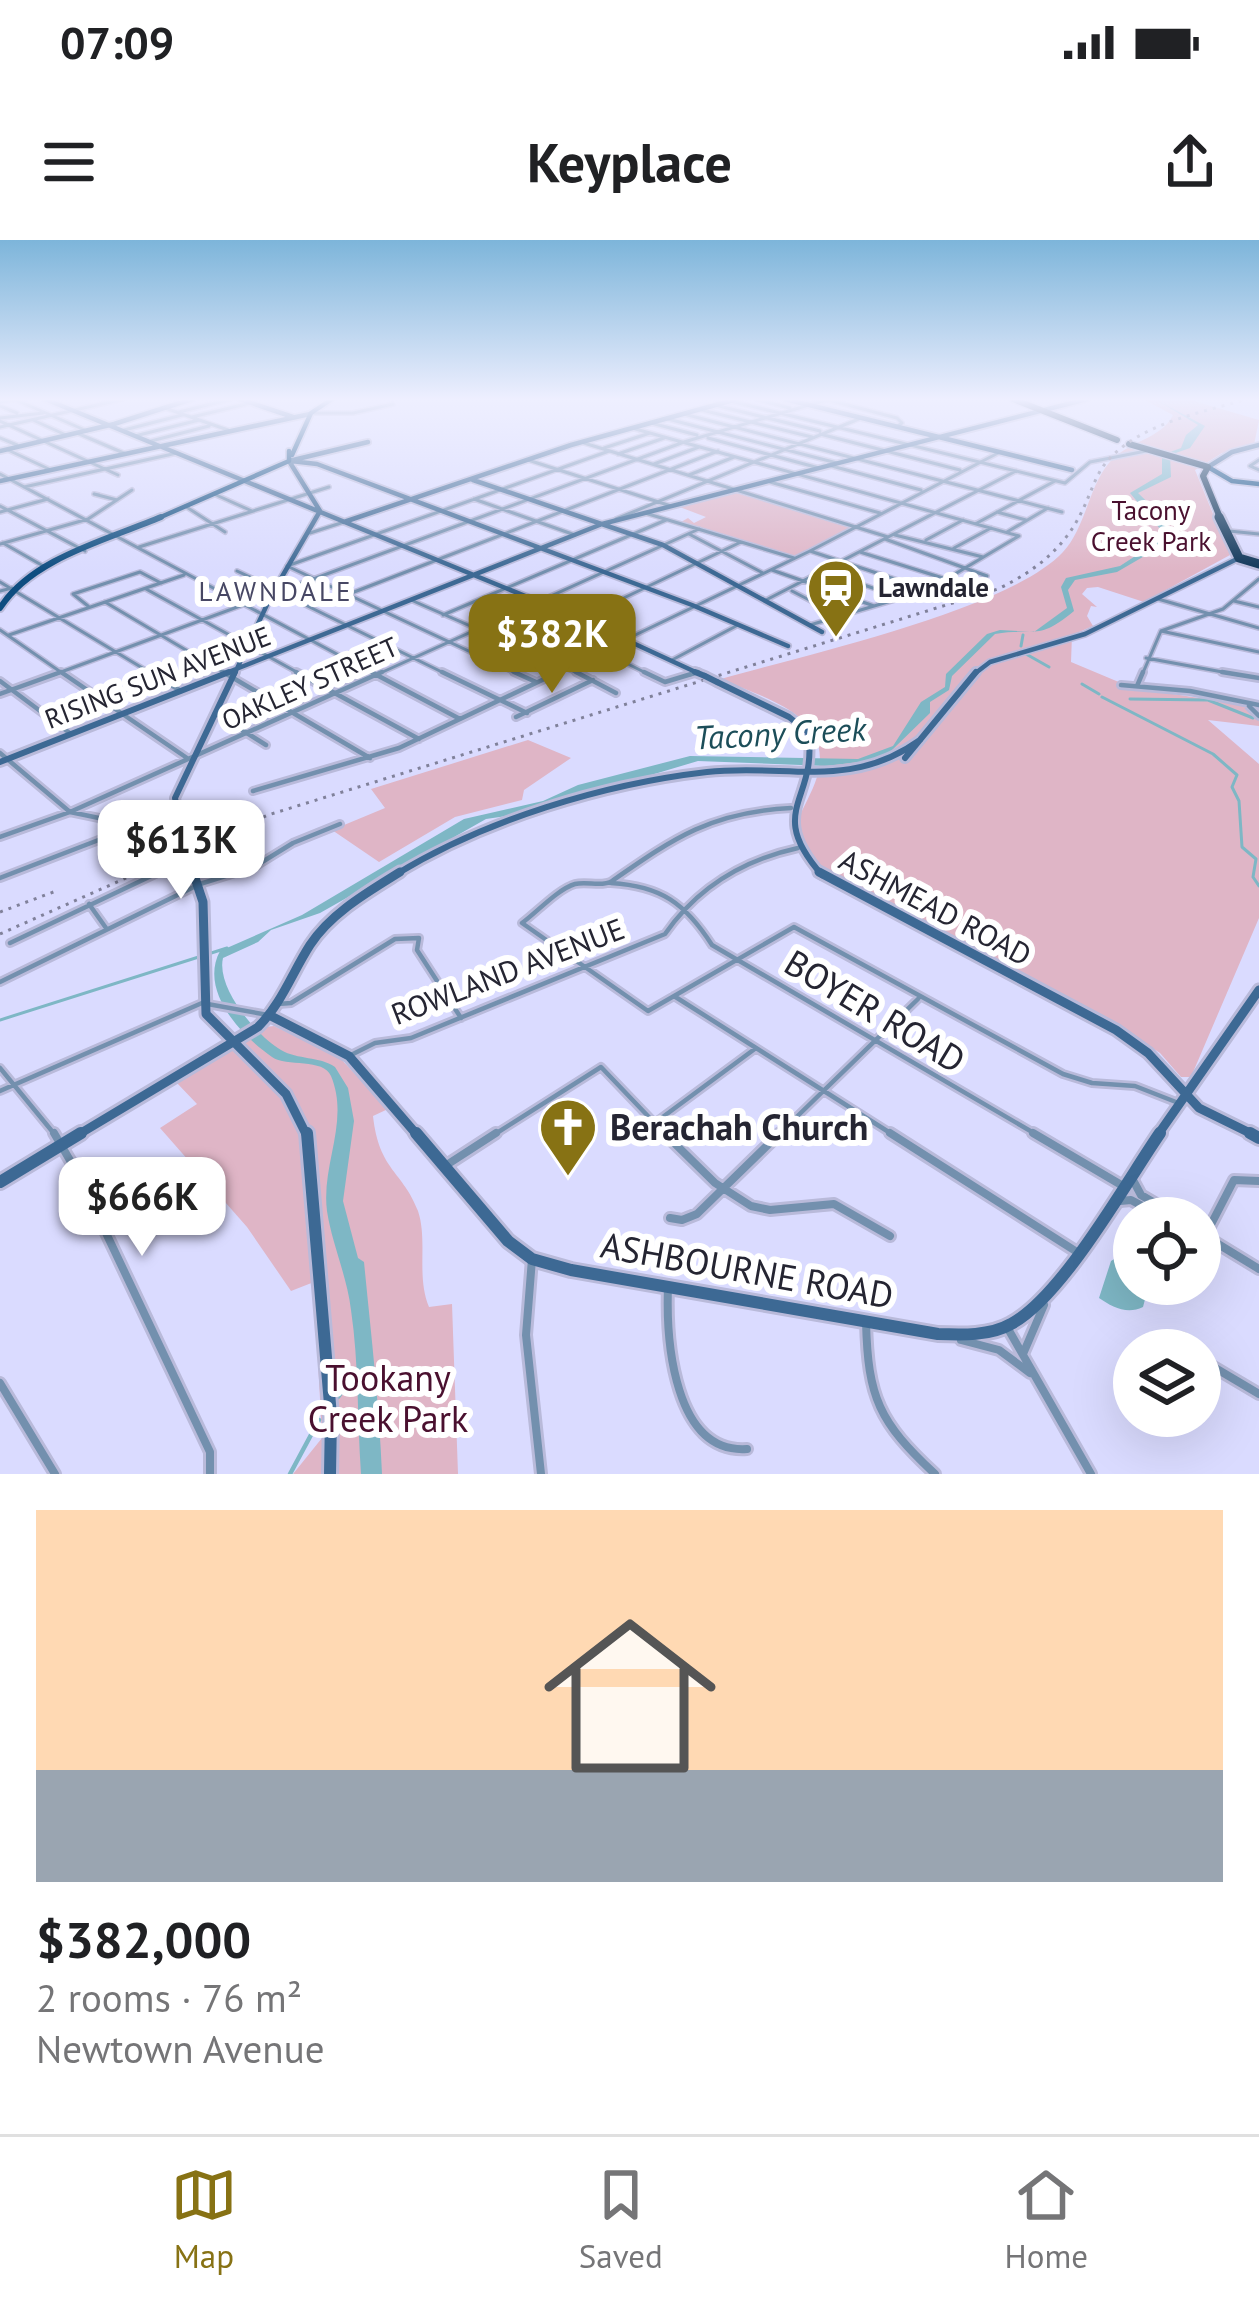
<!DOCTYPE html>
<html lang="en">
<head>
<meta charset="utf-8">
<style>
	:root { --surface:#fff; --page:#f2f2f2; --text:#202124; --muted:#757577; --line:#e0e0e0; --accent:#877214 }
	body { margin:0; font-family:"PT Sans",sans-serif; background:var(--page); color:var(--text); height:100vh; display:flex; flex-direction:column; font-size:45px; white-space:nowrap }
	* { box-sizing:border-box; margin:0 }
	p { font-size:39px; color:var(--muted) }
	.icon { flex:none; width:66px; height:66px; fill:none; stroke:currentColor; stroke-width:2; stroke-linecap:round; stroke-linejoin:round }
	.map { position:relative; height:1234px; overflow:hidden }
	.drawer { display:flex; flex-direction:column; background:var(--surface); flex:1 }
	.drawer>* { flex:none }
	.controls { position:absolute; left:1113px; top:957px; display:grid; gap:24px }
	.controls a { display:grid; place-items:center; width:108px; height:108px; border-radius:50%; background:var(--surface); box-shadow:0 12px 48px #0002; font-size:60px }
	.price { position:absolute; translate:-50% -102px; padding:0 27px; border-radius:24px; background:#fff; color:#222; font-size:39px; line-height:78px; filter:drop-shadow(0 3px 6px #0008) }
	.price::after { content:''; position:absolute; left:50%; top:72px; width:36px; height:27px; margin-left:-18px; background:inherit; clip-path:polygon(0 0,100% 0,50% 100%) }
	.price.active { background:var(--accent); color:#fff }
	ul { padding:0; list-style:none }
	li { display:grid; align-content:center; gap:24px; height:636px; padding:0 36px }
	li span { display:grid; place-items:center; height:372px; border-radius:0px; color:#555 }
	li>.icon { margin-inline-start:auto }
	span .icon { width:216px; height:216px; fill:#fffc; stroke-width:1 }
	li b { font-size:51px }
	.status { display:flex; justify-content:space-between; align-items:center; height:84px; padding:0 60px; background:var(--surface); direction:ltr }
	.status svg { height:33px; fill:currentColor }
	header { display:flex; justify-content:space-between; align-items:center; height:156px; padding:0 36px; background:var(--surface); font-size:54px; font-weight:700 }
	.tabs { display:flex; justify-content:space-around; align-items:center; height:168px; border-top:3px solid var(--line); background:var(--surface); font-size:33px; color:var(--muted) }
	.tabs a { display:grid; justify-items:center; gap:6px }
	.tabs .active { color:var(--accent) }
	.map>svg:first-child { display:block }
	.green { fill:#dfb5c6 }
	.water { fill:#7eb7c5 }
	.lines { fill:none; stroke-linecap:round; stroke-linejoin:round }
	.stream-far1 { stroke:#7eb7c5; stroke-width:3 }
	.stream { stroke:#7eb7c5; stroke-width:4.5 }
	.street-far2-casing { stroke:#b9bada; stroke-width:6 }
	.street-far1-casing { stroke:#b9bada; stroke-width:10 }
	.street-casing { stroke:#b9bada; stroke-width:14 }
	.secondary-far3-casing { stroke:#b9bada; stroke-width:8 }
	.secondary-far2-casing { stroke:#b9bada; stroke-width:12 }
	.secondary-far1-casing { stroke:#b9bada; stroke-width:15 }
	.secondary-casing { stroke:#b9bada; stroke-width:18 }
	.primary-far1-casing { stroke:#b9bada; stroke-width:8 }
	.primary-casing { stroke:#b9bada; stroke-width:10 }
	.highway-far1-casing { stroke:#b9bada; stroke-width:9 }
	.highway-casing { stroke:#b9bada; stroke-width:14 }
	.street-far2 { stroke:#7390ae; stroke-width:3 }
	.street-far1 { stroke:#7390ae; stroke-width:4.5 }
	.street { stroke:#7390ae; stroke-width:8 }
	.secondary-far3 { stroke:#3d6994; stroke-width:4.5 }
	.secondary-far2 { stroke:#3d6994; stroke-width:6 }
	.secondary-far1 { stroke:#3d6994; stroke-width:9 }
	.secondary { stroke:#3d6994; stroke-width:12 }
	.primary-far1 { stroke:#0e4d80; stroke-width:4.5 }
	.primary { stroke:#0e4d80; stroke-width:6 }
	.highway-far1 { stroke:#0f3658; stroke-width:6 }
	.highway { stroke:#0f3658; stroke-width:9 }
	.rail { stroke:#80819a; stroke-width:3; stroke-dasharray:3 6; stroke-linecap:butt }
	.secondary-bridge-casing { stroke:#b9bada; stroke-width:12; stroke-linecap:butt }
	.secondary-bridge { stroke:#3d6994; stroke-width:6 }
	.labels { text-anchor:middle; stroke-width:12; stroke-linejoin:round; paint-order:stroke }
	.far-park-label { font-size:27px; fill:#4a102f; stroke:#fff }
	.far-poi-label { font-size:27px; font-weight:bold; fill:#252532; stroke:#fff; text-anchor:start }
	.far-neighbourhood-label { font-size:27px; letter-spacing:3px; fill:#474764; stroke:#fff }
	.far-street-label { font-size:27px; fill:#252532; stroke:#fff }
	.street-label { font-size:30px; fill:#252532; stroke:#fff }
	.water-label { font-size:33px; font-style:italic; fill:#1c4e59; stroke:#fff }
	.near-street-label { font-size:36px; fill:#252532; stroke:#fff }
	.near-poi-label { font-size:36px; font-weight:bold; fill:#252532; stroke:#fff; text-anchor:start }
	.near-park-label { font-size:36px; fill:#4a102f; stroke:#fff }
</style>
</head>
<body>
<div class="status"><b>07:09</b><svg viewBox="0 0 49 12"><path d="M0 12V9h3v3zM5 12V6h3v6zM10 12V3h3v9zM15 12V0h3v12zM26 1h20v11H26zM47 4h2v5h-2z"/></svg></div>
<header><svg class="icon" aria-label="menu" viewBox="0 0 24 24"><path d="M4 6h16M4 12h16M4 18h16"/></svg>Keyplace<svg class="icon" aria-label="share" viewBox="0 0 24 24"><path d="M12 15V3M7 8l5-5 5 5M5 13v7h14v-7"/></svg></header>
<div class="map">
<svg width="1259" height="1234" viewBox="0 0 1259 1234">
	<rect width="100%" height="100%" fill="#dadbff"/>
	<path class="green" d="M1143 159H1187L1259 180 1254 205 1222 213 1195 230 1230 315 1144 362 1098 347 1087 348 1082 354 1097 367 1091 366 1087 376 1093 386 1072 395 1071 422 1133 448 1259 467V486L1208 480 1259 524V678L1191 837H1181L1160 813 1104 776 882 666 826 632 806 608 797 582C803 567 812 553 817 537 835 475 766 459 721 439 803 415 1009 370 1063 312 1086 287 1088 248 1109 223 1127 201 1162 199 1173 175Z
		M733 252 854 287 794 317 681 282 688 278 694 283 706 277 677 266Z
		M528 500 571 518 524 550 522 560 455 577 379 622 332 590 385 568 371 549Z
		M274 786 340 818 388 869 373 876C379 931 403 931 418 971 428 1001 416 1036 429 1067L452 1064 458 1234H293L322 1198 314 1042 291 1051 247 987 160 888 197 864 176 842 265 787Z"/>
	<path class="water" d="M1155 159 1205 186 1190 208 1170 215 1171 237 1138 253 1165 279 1172 300 1117 332 1075 340 1068 350 1074 371C1037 402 1035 387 995 394L952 436 949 450 930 462V473L890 512 867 521 826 526 698 521 520 574 486 579 320 673 271 690 258 702 223 718C216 748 256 795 281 810 298 820 319 816 335 827L348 848 354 881 343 961 358 1018 364 1022C371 1094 379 1161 382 1234H361C357 1178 359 1124 351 1070 347 1036 332 1004 327 971 321 924 350 882 331 836 324 818 286 827 272 817 240 795 199 750 220 711L302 675 464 579 543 561 578 545 690 516 858 519 893 506 921 462 945 447 946 434 987 394 1000 390 1034 392 1067 368 1061 347 1066 338 1120 326 1166 296 1130 253 1162 234V215L1181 208 1186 195 1198 185Z
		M1124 1013 1134 1017V1044H1149L1143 1067C1127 1075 1112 1067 1099 1058L1111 1021Z"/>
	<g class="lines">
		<path class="stream-far1" d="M1021 406 1023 395
			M1026 414 1049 427
			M1082 444 1099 454
			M1102 457 1213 514 1237 535 1232 547 1239 561 1242 607 1256 619 1253 637 1259 646
			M1130 459 1208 460 1253 478
			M0 780 227 708"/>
		<path class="stream" d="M338 1157 354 1135
			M290 1234 319 1180"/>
		<defs>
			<path id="street-far2" d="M14 159 87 191
				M756 159 790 168
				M829 160 897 178 902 183 896 187
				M731 161 1065 243 1090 222 1146 211
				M0 162 16 159
				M715 165 820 191
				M0 166 17 173
				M165 168 228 190
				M702 170 812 197
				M179 172 231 159
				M311 173H353L393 164
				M684 174 1062 272
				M192 177 250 163
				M0 178 43 173
				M668 179 837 223
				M33 180 66 195
				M0 181 118 235
				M651 183 697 195
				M0 187 123 159
				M632 188 1019 296 928 350 810 385
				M124 190 182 175
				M77 193 126 214
				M820 194 960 230
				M135 196 199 180
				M0 198 17 205
				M708 198 819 228
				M151 201 209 186
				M584 203 888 297
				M604 208 650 193
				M8 210 51 230
				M618 214 664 198
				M528 220 671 266
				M1259 220 1250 226 1259 230
				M654 224 699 207
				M828 225 921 250
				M0 234 376 435
				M689 235 734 217
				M770 242 880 273
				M24 247 177 213
				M214 254 252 271
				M99 255 94 254 117 260
				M474 259 575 295
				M0 266 85 311
				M185 266 225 292
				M0 272 48 259
				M997 272 1026 280
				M645 273 794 318
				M616 279 861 178
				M977 283 1055 241
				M1229 291 1259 294
				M1007 292 1048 268
				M310 293 344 282
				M689 294 763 333
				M895 295 983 317
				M885 299 987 336
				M926 300 963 280
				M3 303 45 327
				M0 304 88 279 132 250
				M139 307 329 247
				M954 308 991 288
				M810 311 928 350
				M860 312 946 339
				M287 326 609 211
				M287 326 520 435
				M772 330 874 366
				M237 331 275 349
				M823 331 902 358
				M0 342 154 435
				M146 349 302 435
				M0 351 12 348
				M792 351 840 376
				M279 352 448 435
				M349 354 718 211
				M1158 359 1259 388
				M411 360 582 435
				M766 360 1016 231
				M1234 361 1259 367
				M105 362 228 435
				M88 366 73 354 140 332 161 343
				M443 375 666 280
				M0 390 65 435
				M1161 391 1259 412
				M9 395 184 335
				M521 407 741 302
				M600 410 650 435
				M1146 418 1239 435
				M672 420 738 385
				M53 435 684 202 829 159
				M376 435 699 289
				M552 435 810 311 1000 212
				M690 435 698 432
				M1142 435 1161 391 1223 369 1259 339"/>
			<path id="street-far1" d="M61 432 187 518
				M149 432 181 451
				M223 432 370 518
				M296 432 419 499
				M371 432 460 479
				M442 432 527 473
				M514 432 536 442
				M576 432 616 453
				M644 432 665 442 698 432
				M1222 432 1259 438
				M0 441 71 494
				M1121 445 1190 451 1259 465
				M1137 446 1143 432
				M0 454 61 432
				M1249 466 1259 476
				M215 473 266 505
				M516 477 593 440
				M0 513 70 572 181 595
				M253 551 399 508 559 432
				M791 568C711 572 674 598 612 641 603 647 586 641 575 644 558 649 537 672 522 683L648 771 794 687 1063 834 1092 843 1135 846 1181 864
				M0 597 70 572 382 432
				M0 638 135 586
				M611 643C661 646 685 663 712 705L1039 896
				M89 664 106 688
				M10 703 189 618
				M0 742 200 644 254 627 293 603 340 584
				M674 756 895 896
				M278 764 291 763 395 699 419 698 417 710 461 778
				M349 816 375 803 411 798 665 694C697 648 743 620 798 608
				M0 828 56 896
				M0 851 202 763 268 775
				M656 882 756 808
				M492 896 601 827 667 896
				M777 896 918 759"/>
			<path id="street" d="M54 893 78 934 210 1212V1234
				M664 893 715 943 751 966 770 970 834 964 890 996
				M890 893 1077 1012
				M1033 893 1123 946
				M445 926 496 893
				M1134 942 1141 955 1180 978
				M1120 961 1131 960 1165 978
				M670 978 682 980 697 974 780 893
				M1200 993 1259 1029
				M1205 996 1234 940 1259 941
				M532 1019 526 1095 541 1234
				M668 1047C666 1101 674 1214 747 1209
				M866 1082C868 1158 879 1182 935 1234
				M1007 1087 1091 1234
				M1182 1098 1191 1110
				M961 1100 999 1110 1030 1133
				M1023 1114 1044 1065
				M1200 1119 1259 1154
				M0 1143 55 1234"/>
			<path id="secondary-far3" d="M45 159 581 379 702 435
				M240 159 293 177
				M785 159 1072 230
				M0 211 114 184 192 159
				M291 221 317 224 692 365 788 406
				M1208 227 1232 212 1259 205
				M473 240 663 305 822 392
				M0 241 310 174
				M344 282 571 205 737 159
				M221 435 602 284 1087 159
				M234 435 272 354 320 271 289 221 368 202
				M973 435 990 422 1085 394 1239 318"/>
			<path id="secondary-far2" d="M695 432 705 436
				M717 442 789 477 808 492C819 561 764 569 822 635
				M905 518 976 432
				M0 522 229 432
				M183 600 175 558 235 432
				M187 614 194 635
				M395 635C485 580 603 544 707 532 786 523 849 551 920 500"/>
			<path id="secondary-far1" d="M193 632 203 662 206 774 286 854 307 896
				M819 632 1116 790 1148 813 1199 868 1256 896
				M271 776 349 816 418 896
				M76 896 258 787C282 763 292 733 310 705 331 673 368 652 400 632
				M1157 896 1259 750"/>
			<path id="secondary" d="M307 893 331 1176 330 1234
				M416 893 508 1001 532 1019 571 1030 938 1094C962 1095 990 1096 1011 1084 1062 1057 1125 944 1160 893
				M1250 893 1259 898
				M0 942 81 893"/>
			<path id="primary-far1" d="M292 215 311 173 332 159
				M1208 227 1232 241 1259 244
				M154 280 289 221V211"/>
			<path id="primary" d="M0 368C32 318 107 300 161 277"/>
			<path id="highway-far1" d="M1013 159 1117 200
				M1129 204 1208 227 1203 236 1221 280"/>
			<path id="highway" d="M1219 277 1239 318 1259 324"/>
		</defs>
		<use href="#street-far2" class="street-far2-casing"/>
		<use href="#street-far1" class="street-far1-casing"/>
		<use href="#street" class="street-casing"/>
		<use href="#secondary-far3" class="secondary-far3-casing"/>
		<use href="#secondary-far2" class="secondary-far2-casing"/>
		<use href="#secondary-far1" class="secondary-far1-casing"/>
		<use href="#secondary" class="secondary-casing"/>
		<use href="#primary-far1" class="primary-far1-casing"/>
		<use href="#primary" class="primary-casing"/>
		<use href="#highway-far1" class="highway-far1-casing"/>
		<use href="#highway" class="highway-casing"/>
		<use href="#street-far2" class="street-far2"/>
		<use href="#street-far1" class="street-far1"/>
		<use href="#street" class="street"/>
		<use href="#secondary-far3" class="secondary-far3"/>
		<use href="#secondary-far2" class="secondary-far2"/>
		<use href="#secondary-far1" class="secondary-far1"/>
		<use href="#secondary" class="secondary"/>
		<use href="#primary-far1" class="primary-far1"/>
		<use href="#primary" class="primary"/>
		<use href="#highway-far1" class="highway-far1"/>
		<use href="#highway" class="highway"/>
		<path class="rail" d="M0 672 56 651
			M0 694 268 575 998 349C1037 330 1066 307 1084 267 1092 250 1097 231 1110 218 1145 182 1201 173 1247 159"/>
		<defs>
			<path id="secondary-bridge" d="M705 436 717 442
				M183 600 187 614"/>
		</defs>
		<use href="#secondary-bridge" class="secondary-bridge-casing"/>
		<use href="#secondary-bridge" class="secondary-bridge"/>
	</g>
	<linearGradient id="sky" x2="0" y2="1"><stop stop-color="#7db5da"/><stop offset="0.48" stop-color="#eeefff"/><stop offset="1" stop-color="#eeefff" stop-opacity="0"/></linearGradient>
	<rect width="1259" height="332" fill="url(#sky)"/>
	<defs>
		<symbol id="station-pin" viewBox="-11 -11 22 30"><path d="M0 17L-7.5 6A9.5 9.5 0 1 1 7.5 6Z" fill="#877214" stroke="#fff"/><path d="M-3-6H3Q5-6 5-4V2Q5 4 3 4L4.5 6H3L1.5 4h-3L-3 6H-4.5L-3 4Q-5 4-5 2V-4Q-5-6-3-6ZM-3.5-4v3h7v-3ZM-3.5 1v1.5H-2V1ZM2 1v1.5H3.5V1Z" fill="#fff"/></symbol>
		<symbol id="church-pin" viewBox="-11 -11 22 30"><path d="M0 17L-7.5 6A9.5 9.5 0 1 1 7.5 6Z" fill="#877214" stroke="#fff"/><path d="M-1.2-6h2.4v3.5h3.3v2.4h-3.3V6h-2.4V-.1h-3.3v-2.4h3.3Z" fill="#fff"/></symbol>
	</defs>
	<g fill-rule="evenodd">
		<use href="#station-pin" x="803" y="315" width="66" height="90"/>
		<use href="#church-pin" x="535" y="854" width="66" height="90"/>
	</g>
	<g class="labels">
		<g class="far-park-label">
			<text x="1151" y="280">Tacony<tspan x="1151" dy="31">Creek Park</tspan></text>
		</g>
		<g class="far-poi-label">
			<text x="878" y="357">Lawndale</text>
		</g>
		<g class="far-neighbourhood-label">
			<text x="276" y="361">LAWNDALE</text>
		</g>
		<g class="far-street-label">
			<text transform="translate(158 438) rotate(-21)" y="9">RISING SUN AVENUE</text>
			<text transform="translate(310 444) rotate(-24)" y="9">OAKLEY STREET</text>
		</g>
		<g class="street-label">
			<text transform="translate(935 668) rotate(28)" y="10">ASHMEAD ROAD</text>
			<text transform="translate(508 732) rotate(-21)" y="10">ROWLAND AVENUE</text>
		</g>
		<g class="water-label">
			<text transform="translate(780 493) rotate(-3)" y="12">Tacony Creek</text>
		</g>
		<g class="near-street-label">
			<text transform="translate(875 771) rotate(31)" y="13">BOYER ROAD</text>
			<text transform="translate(747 1030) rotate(10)" y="13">ASHBOURNE ROAD</text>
		</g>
		<g class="near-poi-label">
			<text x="610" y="900">Berachah Church</text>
		</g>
		<g class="near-park-label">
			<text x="388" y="1151">Tookany<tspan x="388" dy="41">Creek Park</tspan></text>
		</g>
	</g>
</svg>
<div class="controls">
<a><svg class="icon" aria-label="locate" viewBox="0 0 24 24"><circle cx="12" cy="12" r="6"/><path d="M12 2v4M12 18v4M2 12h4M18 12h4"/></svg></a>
<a><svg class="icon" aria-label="layers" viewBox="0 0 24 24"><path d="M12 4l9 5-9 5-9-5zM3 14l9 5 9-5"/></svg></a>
</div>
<b class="price active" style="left:552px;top:456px">$382K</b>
<b class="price" style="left:181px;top:662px">$613K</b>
<b class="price" style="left:142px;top:1019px">$666K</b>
</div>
<section class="drawer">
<ul>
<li><span style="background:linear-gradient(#ffd9b3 70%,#9aa5b1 0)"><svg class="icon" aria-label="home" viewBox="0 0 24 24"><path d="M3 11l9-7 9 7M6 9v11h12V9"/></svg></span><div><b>$382,000</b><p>2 rooms · 76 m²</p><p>Newtown Avenue</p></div></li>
</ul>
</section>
<nav class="tabs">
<a class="active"><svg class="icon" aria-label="map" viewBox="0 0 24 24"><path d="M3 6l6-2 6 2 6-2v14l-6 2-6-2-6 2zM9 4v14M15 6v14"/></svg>Map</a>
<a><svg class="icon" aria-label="saved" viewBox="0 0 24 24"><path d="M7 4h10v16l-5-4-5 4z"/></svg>Saved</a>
<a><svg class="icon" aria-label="home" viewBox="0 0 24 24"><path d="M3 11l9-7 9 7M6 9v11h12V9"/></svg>Home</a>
</nav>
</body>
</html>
